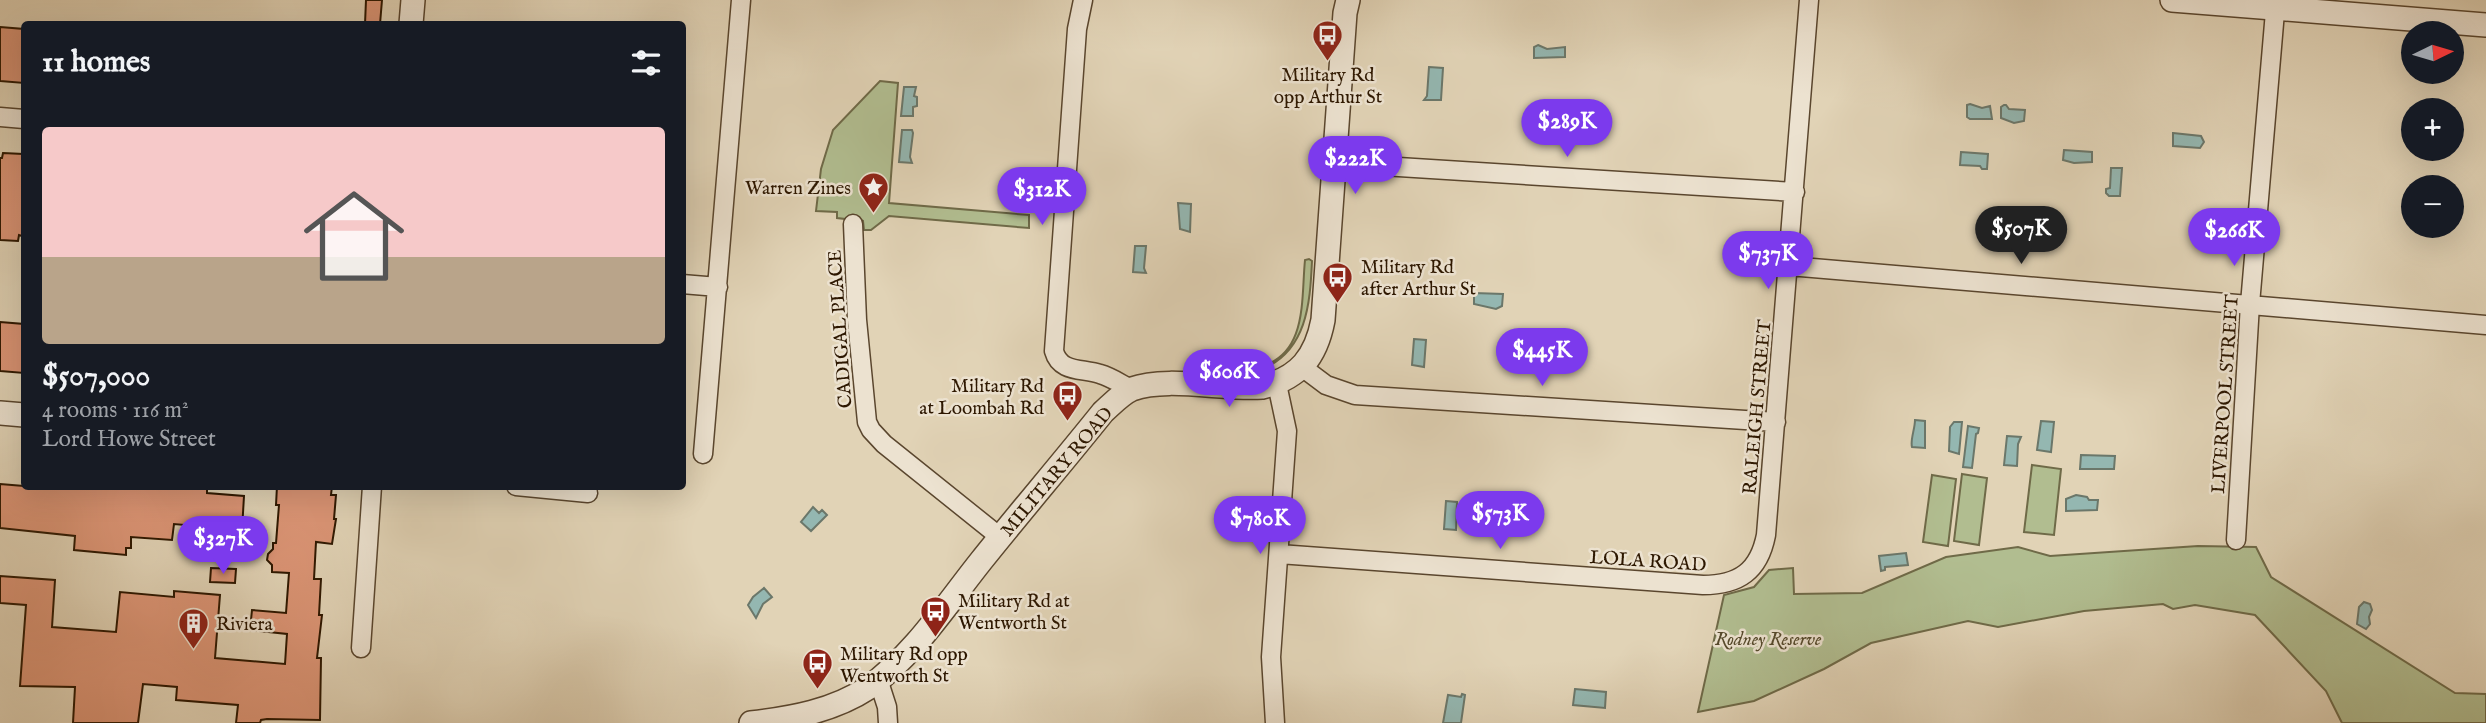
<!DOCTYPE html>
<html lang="en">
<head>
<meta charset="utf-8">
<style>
	:root { --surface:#171b24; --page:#242831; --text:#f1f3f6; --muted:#9ea1a6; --accent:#7c3aed }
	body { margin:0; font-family:"IM FELL English",serif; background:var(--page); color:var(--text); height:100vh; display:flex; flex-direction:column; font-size:26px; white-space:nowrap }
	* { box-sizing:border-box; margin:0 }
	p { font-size:23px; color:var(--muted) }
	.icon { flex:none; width:38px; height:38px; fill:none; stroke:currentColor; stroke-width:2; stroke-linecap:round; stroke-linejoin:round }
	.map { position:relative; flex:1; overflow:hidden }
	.drawer { position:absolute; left:21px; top:21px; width:665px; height:469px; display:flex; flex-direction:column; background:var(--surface); border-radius:7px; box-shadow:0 7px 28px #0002 }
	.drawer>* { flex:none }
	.needle { width:46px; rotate:85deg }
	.tools { position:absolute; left:2401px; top:21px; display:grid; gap:14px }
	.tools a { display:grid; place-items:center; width:63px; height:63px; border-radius:50%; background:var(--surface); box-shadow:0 7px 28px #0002; font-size:35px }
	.price { position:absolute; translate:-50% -60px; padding:0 16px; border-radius:24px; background:var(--accent); color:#fff; font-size:23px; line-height:46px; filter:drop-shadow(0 2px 4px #0008) }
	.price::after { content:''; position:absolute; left:50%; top:42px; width:21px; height:16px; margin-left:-10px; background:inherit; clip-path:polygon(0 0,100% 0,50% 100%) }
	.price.on { background:#222; color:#fff }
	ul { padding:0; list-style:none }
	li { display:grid; align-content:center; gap:14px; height:371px; padding:0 21px }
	li span { display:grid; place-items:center; height:217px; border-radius:7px; color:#555 }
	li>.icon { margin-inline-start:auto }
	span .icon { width:126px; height:126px; fill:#fffc; stroke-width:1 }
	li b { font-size:30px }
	h2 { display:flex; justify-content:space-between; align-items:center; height:84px; padding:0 21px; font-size:30px }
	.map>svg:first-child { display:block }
	.green { fill:#b1bd90; stroke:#6f6a48; stroke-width:2 }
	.water { fill:#94b7b1; stroke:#6b776a; stroke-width:2 }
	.building { fill:#dc9576; stroke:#2d1700; stroke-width:2 }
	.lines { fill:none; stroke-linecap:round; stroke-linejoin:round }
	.minor-casing { stroke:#5a462e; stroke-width:21 }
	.tertiary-casing { stroke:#5a462e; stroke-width:26 }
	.minor { stroke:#ece2d0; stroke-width:18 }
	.tertiary { stroke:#ece2d0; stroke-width:23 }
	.labels { text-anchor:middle; stroke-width:5; stroke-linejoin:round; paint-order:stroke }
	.poi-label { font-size:19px; fill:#2d1700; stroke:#ece2d0; text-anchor:start }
	.street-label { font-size:19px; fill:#2d1700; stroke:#ece2d0 }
	.park-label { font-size:19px; font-style:italic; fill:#55492b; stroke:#ece2d0 }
</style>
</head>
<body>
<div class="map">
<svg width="2486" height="723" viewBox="0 0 2486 723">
	<rect width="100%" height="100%" fill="#e1d3b6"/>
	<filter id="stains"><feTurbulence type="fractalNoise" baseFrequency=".00286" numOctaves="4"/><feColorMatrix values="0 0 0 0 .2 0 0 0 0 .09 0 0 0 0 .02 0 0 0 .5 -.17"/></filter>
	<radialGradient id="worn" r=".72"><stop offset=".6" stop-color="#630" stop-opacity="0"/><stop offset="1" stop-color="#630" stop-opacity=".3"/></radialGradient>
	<path class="green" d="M880 81 898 83 889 203 1029 215V228L889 216 871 230H864L863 221 837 218V212L816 211 821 169 833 130Z
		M1309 259 1312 261C1310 304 1307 352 1260 370L1259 367C1308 355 1301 299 1305 260Z
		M2032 465 2061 469 2054 535 2024 532Z
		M1962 474 1987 478 1979 545 1954 541Z
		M1932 475 1956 479 1948 546 1923 542Z
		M2198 546 2256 547 2271 577 2455 693 2486 694V723H2342L2326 691 2255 615 2195 605 2173 609 2163 604 2084 611 1998 627 1968 621 1871 643 1824 669 1754 701 1698 712 1724 595 1754 587 1769 570 1793 568 1794 594 1862 593 1946 557 2018 547 2050 556Z"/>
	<path class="water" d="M1538 45 1547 49 1565 47V57L1534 58V47Z
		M1429 67 1443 68 1441 100H1424L1427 96Z
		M904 87H916L914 96 917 97V106L913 107V116H901Z
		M1970 104 1982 108 1990 106 1992 119H1970L1967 117V105Z
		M2004 105H2006L2009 109 2025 110 2024 121 2014 123 2001 118V107Z
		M902 130H912L913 133 910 157 912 163 899 162Z
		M2173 133 2201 136 2204 142 2200 148 2173 146Z
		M2064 150 2092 152V162L2074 163 2063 160Z
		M1961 152 1988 154 1987 169H1982L1980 166 1960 165Z
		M2111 168H2122L2120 196H2109L2106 193V189L2110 188Z
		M1178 203 1191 204 1190 232 1180 229Z
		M1135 246H1146L1144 268 1146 273 1133 272Z
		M1474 293 1503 294 1502 306 1496 309 1474 304Z
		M1414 339 1426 340 1424 367 1412 365Z
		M1915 420 1925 421V448L1912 447C1910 440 1915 429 1915 420Z
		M2041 421 2054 422 2051 452 2037 450Z
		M1954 422H1962L1959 454 1949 451 1950 427Z
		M1968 426 1979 428 1978 433 1976 434 1972 468 1963 467Z
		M2007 436 2021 437 2018 444 2017 466 2004 465Z
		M2081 455 2115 456 2114 469H2080Z
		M2076 495 2087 497 2089 500H2098L2097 510 2066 511V499Z
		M1446 501 1457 502 1456 530 1444 529Z
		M813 507 819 513 822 510 827 515 811 531 801 522Z
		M1906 553 1908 565 1885 567V570L1881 571 1879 556Z
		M764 588 772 597 763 604 756 618 748 605 753 597Z
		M2364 602 2370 604 2372 610 2369 617 2370 624 2366 629 2357 624 2359 607Z
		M1575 689 1606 692 1605 708 1573 705Z
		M1462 694 1465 695 1461 723H1443L1448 695 1461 697Z"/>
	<path class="building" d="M366 0H382L380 24H365Z
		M0 27 24 29V83L0 81Z
		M3 153 23 154 24 159 22 236 19 235 18 241 0 240V158H2Z
		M0 322 24 324V373L0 371Z
		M0 484 24 486H207V493L244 496 242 530 174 524 172 540 131 537V548H126V555L74 550 75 536 0 528Z
		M277 486H332L331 495H336L334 519H336L332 544 316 542 314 579H321L319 615H322L317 658H321L320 720 267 719 261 720 260 723H236L238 705 176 700 177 687 143 684 138 723H73L75 687 20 686 26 605 0 603V576L55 580 52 627 116 632 120 592 174 597V591L220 595 215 658 285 664 287 634 250 630 252 610 286 613 289 573 272 572V565L267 560 268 554 273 549V543H276L279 505H276Z
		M211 568 236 569 235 583 210 582Z"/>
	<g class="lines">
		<defs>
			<path id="minor" d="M1083 0 1077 29 1054 351C1060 373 1082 368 1100 374 1111 377 1121 384 1131 389
				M0 117 24 119
				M1335 163 1795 192
				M853 224 857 320 867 422 871 430 884 444 1000 537
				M1789 266 2486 325
				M682 284 718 287
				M1302 367 1326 385 1355 395 1776 422
				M703 454 741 0
				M516 486 588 493
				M2236 540 2250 304 2276 0
				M1279 554 1703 585C1739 585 1759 571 1766 535L1809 0
				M361 648 372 486
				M878 679 887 707 888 723
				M1275 723 1271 657 1287 431 1277 384"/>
			<path id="tertiary" d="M2172 0 2486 25
				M411 24 413 0
				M0 413 24 415
				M751 723C792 718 833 711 868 688 914 655 946 605 981 561 1021 511 1063 462 1103 412 1112 404 1121 394 1132 389 1167 376 1224 390 1262 387 1299 378 1316 357 1323 320L1345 13 1348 0"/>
		</defs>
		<use href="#minor" class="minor-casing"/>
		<use href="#tertiary" class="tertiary-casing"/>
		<use href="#minor" class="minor"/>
		<use href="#tertiary" class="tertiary"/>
	</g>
	<defs>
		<symbol id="bus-pin" viewBox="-11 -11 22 30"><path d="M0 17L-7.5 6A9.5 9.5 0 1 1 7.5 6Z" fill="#8f2418" stroke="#ece2d0"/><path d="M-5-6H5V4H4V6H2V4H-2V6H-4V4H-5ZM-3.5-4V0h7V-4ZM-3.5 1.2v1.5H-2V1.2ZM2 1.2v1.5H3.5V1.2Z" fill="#fff"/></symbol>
		<symbol id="sight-pin" viewBox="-11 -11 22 30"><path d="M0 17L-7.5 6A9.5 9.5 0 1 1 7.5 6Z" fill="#8f2418" stroke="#ece2d0"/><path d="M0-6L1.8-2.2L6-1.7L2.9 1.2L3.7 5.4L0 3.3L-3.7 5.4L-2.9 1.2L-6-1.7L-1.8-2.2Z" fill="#fff"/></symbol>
		<symbol id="building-pin" viewBox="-11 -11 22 30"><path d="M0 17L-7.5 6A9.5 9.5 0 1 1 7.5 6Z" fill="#8f2418" stroke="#ece2d0"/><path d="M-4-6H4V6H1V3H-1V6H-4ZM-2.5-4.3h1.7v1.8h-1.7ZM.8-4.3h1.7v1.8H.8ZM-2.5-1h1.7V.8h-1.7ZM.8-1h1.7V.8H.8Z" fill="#fff"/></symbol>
	</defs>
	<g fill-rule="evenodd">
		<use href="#bus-pin" x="1310" y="18" width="35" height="47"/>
		<use href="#sight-pin" x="856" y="170" width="35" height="47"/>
		<use href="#bus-pin" x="1320" y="260" width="35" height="47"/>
		<use href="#bus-pin" x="1050" y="378" width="35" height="47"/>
		<use href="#bus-pin" x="918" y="594" width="35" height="47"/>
		<use href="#building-pin" x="176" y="606" width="35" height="47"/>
		<use href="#bus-pin" x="800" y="646" width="35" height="47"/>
	</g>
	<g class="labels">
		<g class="poi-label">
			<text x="1328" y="81" text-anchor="middle">Military Rd<tspan x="1328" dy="22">opp Arthur St</tspan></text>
			<text x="851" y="194" text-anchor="end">Warren Zines</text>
			<text x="1361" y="273">Military Rd<tspan x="1361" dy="22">after Arthur St</tspan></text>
			<text x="1044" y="392" text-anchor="end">Military Rd<tspan x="1044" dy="22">at Loombah Rd</tspan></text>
			<text x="958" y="607">Military Rd at<tspan x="958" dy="22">Wentworth St</tspan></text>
			<text x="216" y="630">Riviera</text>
			<text x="840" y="660">Military Rd opp<tspan x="840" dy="22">Wentworth St</tspan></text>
		</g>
		<g class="street-label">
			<text transform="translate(839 329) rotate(-94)" y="7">CADIGAL PLACE</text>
			<text transform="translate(2224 394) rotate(-86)" y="7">LIVERPOOL STREET</text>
			<text transform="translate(1756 407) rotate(-85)" y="7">RALEIGH STREET</text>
			<text transform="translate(1056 471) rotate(-50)" y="7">MILITARY ROAD</text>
			<text transform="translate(1648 560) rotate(4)" y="7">LOLA ROAD</text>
		</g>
		<g class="park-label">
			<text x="1768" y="645">Rodney Reserve</text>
		</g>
	</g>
	<rect width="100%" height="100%" filter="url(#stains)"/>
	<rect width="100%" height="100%" fill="url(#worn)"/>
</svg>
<div class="tools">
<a><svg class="needle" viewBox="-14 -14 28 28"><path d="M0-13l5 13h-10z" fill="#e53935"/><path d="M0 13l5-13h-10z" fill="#9ea1a6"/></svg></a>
<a>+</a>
<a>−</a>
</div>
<b class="price" style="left:1567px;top:159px">$289K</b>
<b class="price" style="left:1355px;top:196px">$222K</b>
<b class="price" style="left:1042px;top:227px">$312K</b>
<b class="price on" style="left:2021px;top:266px">$507K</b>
<b class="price" style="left:2234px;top:268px">$266K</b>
<b class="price" style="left:1768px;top:291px">$737K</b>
<b class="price" style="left:1542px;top:388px">$445K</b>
<b class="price" style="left:1229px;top:409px">$606K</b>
<b class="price" style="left:1500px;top:551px">$573K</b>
<b class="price" style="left:1260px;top:556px">$780K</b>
<b class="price" style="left:223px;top:576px">$327K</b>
<section class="drawer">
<h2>11 homes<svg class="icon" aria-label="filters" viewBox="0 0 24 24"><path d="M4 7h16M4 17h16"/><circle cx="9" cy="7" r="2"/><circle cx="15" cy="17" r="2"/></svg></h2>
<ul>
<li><span style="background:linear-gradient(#f6c9c9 60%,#b9a48a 0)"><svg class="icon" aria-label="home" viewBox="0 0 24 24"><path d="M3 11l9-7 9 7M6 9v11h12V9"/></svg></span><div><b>$507,000</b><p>4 rooms · 116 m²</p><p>Lord Howe Street</p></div></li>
</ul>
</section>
</div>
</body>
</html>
